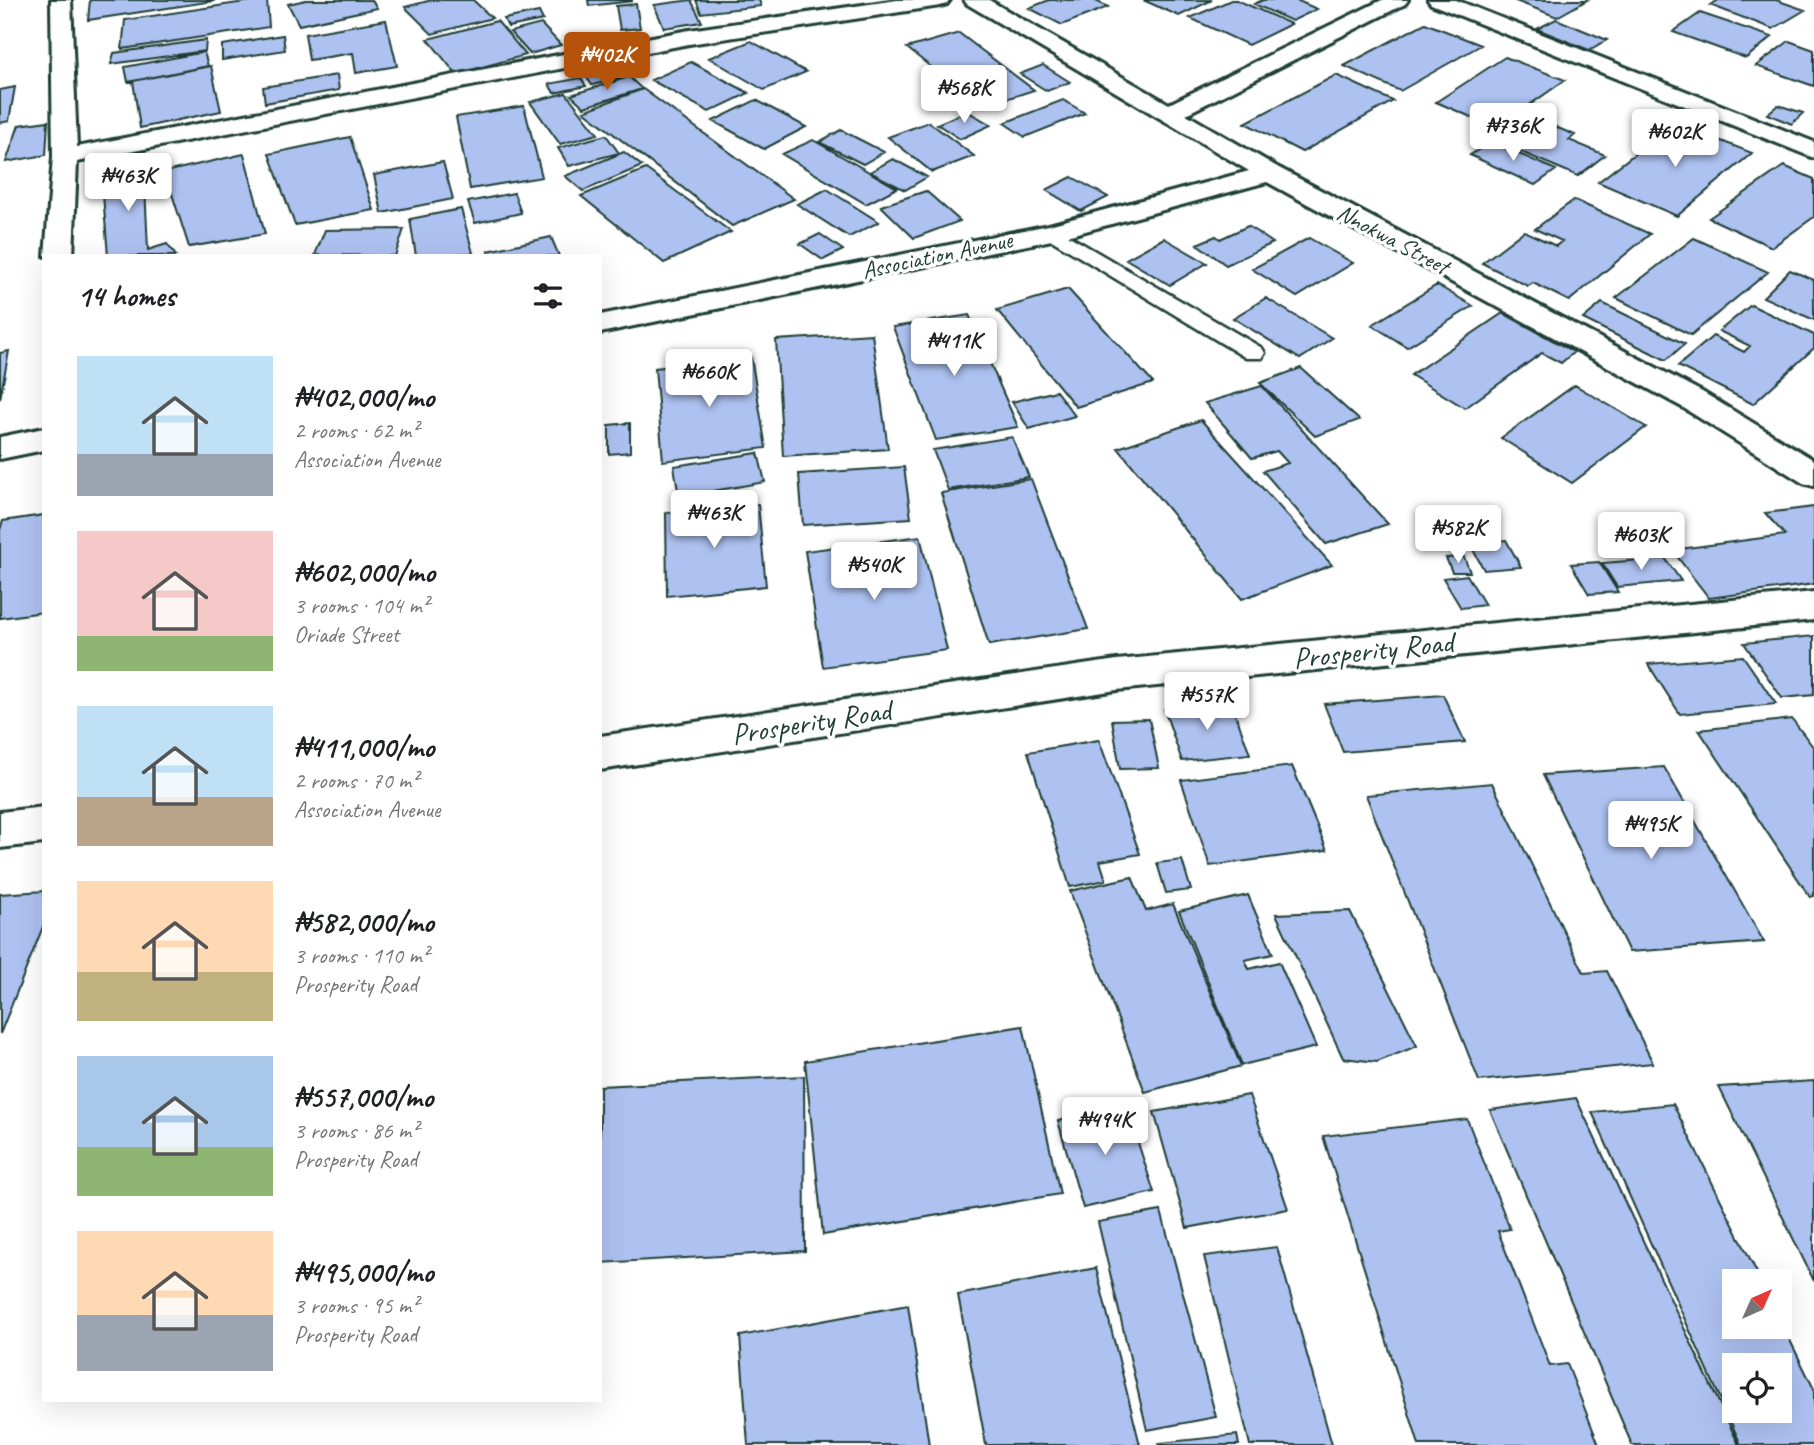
<!DOCTYPE html>
<html lang="en">
<head>
<meta charset="utf-8">
<style>
	:root { --surface:#fff; --page:#f2f2f2; --text:#202124; --muted:#757577; --accent:#b45309 }
	body { margin:0; font-family:Caveat,sans-serif; background:var(--page); color:var(--text); height:100vh; display:flex; flex-direction:column; font-size:26px; white-space:nowrap }
	* { box-sizing:border-box; margin:0 }
	p { font-size:23px; color:var(--muted) }
	.icon { flex:none; width:38px; height:38px; fill:none; stroke:currentColor; stroke-width:2; stroke-linecap:round; stroke-linejoin:round }
	.map { position:relative; flex:1; overflow:hidden }
	.drawer { position:absolute; left:42px; top:254px; width:560px; height:1148px; display:flex; flex-direction:column; background:var(--surface); border-radius:0px; box-shadow:0 7px 28px #0002 }
	.drawer>* { flex:none }
	.needle { width:46px; rotate:45deg }
	.tools { position:absolute; left:1722px; top:1269px; display:grid; gap:14px }
	.tools a { display:grid; place-items:center; width:70px; height:70px; border-radius:0px; background:var(--surface); box-shadow:0 7px 28px #0002; font-size:35px }
	.price { position:absolute; translate:-50% -60px; padding:0 16px; border-radius:7px; background:#fff; color:#222; font-size:23px; line-height:46px; filter:drop-shadow(0 2px 4px #0008) }
	.price::after { content:''; position:absolute; left:50%; top:42px; width:21px; height:16px; margin-left:-10px; background:inherit; clip-path:polygon(0 0,100% 0,50% 100%) }
	.price.current { background:var(--accent); color:#fff }
	ul { padding:0; list-style:none }
	li { display:flex; align-items:center; gap:21px; height:175px; padding:0 35px }
	li span { display:grid; place-items:center; flex:none; width:196px; height:140px; border-radius:0px; color:#555 }
	li>.icon { margin-inline-start:auto }
	span .icon { width:84px; height:84px; fill:#fffc; stroke-width:1 }
	li b { font-size:30px }
	h2 { display:flex; justify-content:space-between; align-items:center; height:84px; padding:0 35px; font-size:30px }
	.map>svg:first-child { display:block }
	.building { fill:#aec2f1; stroke:#1f3d34; stroke-width:2; fill-rule:evenodd }
	.lines { fill:none; stroke-linecap:round; stroke-linejoin:round }
	.service-casing { stroke:#1f3d34; stroke-width:5 }
	.minor-casing { stroke:#1f3d34; stroke-width:6 }
	.service { fill:#fff; fill-rule:evenodd }
	.minor { fill:#fff; fill-rule:evenodd }
	.labels { text-anchor:middle; stroke-width:7; stroke-linejoin:round; paint-order:stroke }
	.far-street-label { font-size:24px; fill:#1f3d34; stroke:#fff }
	.street-label { font-size:30px; fill:#1f3d34; stroke:#fff }
</style>
</head>
<body>
<div class="map">
<svg width="1814" height="1445" viewBox="0 0 1814 1445">
	<rect width="100%" height="100%" fill="#fff"/>
	<filter id="ink" filterUnits="userSpaceOnUse"><feTurbulence type="fractalNoise" baseFrequency=".0143" numOctaves="2"/><feDisplacementMap in="SourceGraphic" scale="14" xChannelSelector="R" yChannelSelector="G"/><feConvolveMatrix kernelMatrix="1 2 1 2 8 2 1 2 1" color-interpolation-filters="sRGB"/></filter>
	<g filter="url(#ink)">
		<path class="building" d="M90 0H214V1L88 20Z
			M258 0H267L269 27 122 49 125 20Z
			M306 0H372L377 8 299 25 288 4Z
			M432 0H473L492 18 432 34 405 7Z
			M588 0H632V1L589 6Z
			M691 0 702 22 664 28 654 5Z
			M696 0H759L761 6 701 13Z
			M1049 0H1094L1108 7 1062 25 1029 8Z
			M1143 0H1212L1179 16Z
			M1231 0H1237L1291 24 1248 45 1190 18Z
			M1263 0H1296L1317 9 1292 21 1254 4Z
			M1513 0H1587L1557 17Z
			M1719 0H1776L1805 10 1773 29 1710 5Z
			M636 4 640 28 620 30 616 6Z
			M539 12 543 20 508 27 504 19Z
			M1700 13 1772 37 1746 58 1673 32Z
			M1556 19 1607 40 1589 50 1537 29Z
			M386 20 397 66 356 73 353 53 309 60 305 34Z
			M497 21 526 55 456 74 428 39Z
			M1425 23 1481 45 1400 91 1344 66Z
			M541 24 561 45 530 54 510 32Z
			M959 33 1034 90 981 107 907 48Z
			M283 35 285 50 222 60V45Z
			M206 40 205 51 111 64 114 53Z
			M751 41 806 72 764 90 709 58Z
			M1789 41 1814 50V86L1756 66Z
			M204 52 208 66 128 82 125 67Z
			M1505 57 1565 80 1497 128 1436 102Z
			M691 62 749 93 709 112 651 80Z
			M625 65 633 75 592 85 585 75Z
			M1043 65 1070 82 1047 91 1020 74Z
			M211 66 221 111 140 128 133 81Z
			M337 75 339 90 265 103 263 87Z
			M1336 75 1393 101 1302 152 1245 123Z
			M629 77 642 89 584 107 571 95Z
			M581 78 586 86 554 93 549 84Z
			M15 87 9 121 0 123V90Z
			M643 89 794 199 732 226 584 111Z
			M566 93 598 134 560 144 530 102Z
			M756 100 806 127 764 149 713 121Z
			M1063 100 1085 113 1025 137 1004 123Z
			M1778 105 1803 113 1792 124 1767 114Z
			M524 106 542 177 470 189 456 117Z
			M967 111 991 125 960 139 937 124Z
			M1536 119 1575 135 1569 140 1605 155 1578 176 1502 144Z
			M48 121 46 155 6 162 19 125Z
			M929 122 974 156 932 172 888 137Z
			M1675 123 1752 153 1677 216 1598 182Z
			M841 130 884 152 863 164 819 142Z
			M606 135 619 153 569 166 558 148Z
			M350 137 374 210 295 225 269 154Z
			M813 140 897 188 866 204 782 154Z
			M1491 142 1556 170 1535 185 1470 155Z
			M624 152 642 166 583 191 565 176Z
			M244 154 265 234 189 247 165 172Z
			M893 159 927 177 905 190 870 172Z
			M443 162 453 199 382 213 374 175Z
			M144 164 148 250 167 244 176 256H108L101 170Z
			M1784 166 1814 179V217L1772 247 1709 218Z
			M646 169 731 232 664 263 581 196Z
			M1072 177 1108 197 1081 211 1046 190Z
			M827 189 879 222 849 237 797 204Z
			M926 191 960 221 914 238 881 206Z
			M514 193 521 213 475 223 468 202Z
			M1574 200 1650 234 1569 301 1533 283 1528 286 1482 263 1524 231 1556 246 1562 241 1535 229Z
			M461 209 473 253 416 256 410 219Z
			M1248 226 1273 243 1226 265 1197 244 1216 236 1220 239Z
			M404 229 395 256 315 255 325 230Z
			M820 234 843 250 823 260 800 244Z
			M551 237 559 256H490L488 251Z
			M1164 238 1207 263 1170 285 1126 259Z
			M1309 238 1353 263 1297 297 1252 269Z
			M1694 238 1768 272 1691 335 1616 298Z
			M1790 270 1814 280V320L1763 297Z
			M1437 285 1473 306 1407 347 1372 325Z
			M1068 289 1153 383 1076 407 997 310Z
			M1266 298 1332 338 1300 359 1233 318Z
			M1602 303 1685 344 1666 360 1583 319Z
			M1751 305 1814 335V348L1753 404 1678 366 1713 336 1744 352 1750 346 1719 331Z
			M1503 313 1574 352 1561 363 1542 353 1465 408 1411 375Z
			M969 315 1018 427 936 440 893 327Z
			M872 334 888 449 783 456 776 340Z
			M9 351 0 399V353Z
			M751 357 766 448 663 461 655 368Z
			M1301 368 1359 420 1315 436 1260 383Z
			M1575 385 1646 427 1572 483 1501 438Z
			M1262 386 1388 524 1326 544 1263 471 1288 463 1277 451 1252 458 1205 403Z
			M1056 391 1075 416 1029 429 1012 402Z
			M1201 420 1332 565 1242 599 1118 448Z
			M630 423V452L609 454V425Z
			M1012 437 1029 477 948 490 933 450Z
			M758 453 765 482 679 497 674 466Z
			M904 467 911 518 803 525 799 474Z
			M1031 479 1088 629 989 645 941 493Z
			M758 504 766 586 667 596 666 513Z
			M1814 507V584L1709 598 1672 550 1785 535 1765 513Z
			M44 515V612L0 618V530L3 521Z
			M920 536 947 650 823 667 805 551Z
			M1506 540 1521 567 1484 570 1470 544Z
			M1464 557 1470 572H1452L1446 558Z
			M1665 558 1681 581 1617 587 1602 563Z
			M1599 562 1618 592 1589 594 1571 564Z
			M1467 575 1485 605 1461 608 1443 578Z
			M1814 636V695L1782 698 1744 643Z
			M1743 656 1776 704 1680 714 1648 664Z
			M1443 695 1465 742 1343 752 1324 704Z
			M1231 702 1250 754 1182 761 1164 709Z
			M1149 719 1159 768 1120 769 1112 720Z
			M1792 719 1814 748V896L1810 897 1699 730Z
			M1099 740 1140 854 1100 861 1106 880 1070 887 1028 752Z
			M1292 766 1327 850 1210 866 1181 780Z
			M1664 767 1764 942 1629 952 1543 775Z
			M1492 783 1584 973 1607 971 1653 1063 1479 1081 1366 795Z
			M1182 860 1191 890 1166 893 1157 863Z
			M1132 877 1146 911 1173 904 1241 1066 1145 1092 1070 891Z
			M44 891V924L0 1034V894Z
			M1248 895 1273 954 1245 960 1249 969 1279 962 1316 1047 1242 1065 1179 911Z
			M1350 911 1417 1046 1377 1062 1343 1058 1276 914Z
			M1023 1026 1060 1194 823 1235 805 1061Z
			M804 1076 805 1251 600 1263V1086Z
			M1814 1081V1281L1719 1087Z
			M1249 1095 1288 1209 1187 1228 1154 1112Z
			M1576 1098 1739 1445H1632L1490 1110Z
			M1673 1104 1761 1281H1734V1326H1780V1320L1814 1389V1445H1741L1592 1112ZM1734 1365H1780V1410H1734Z
			M1126 1106 1154 1192 1083 1208 1058 1121Z
			M1467 1119 1510 1229 1498 1231 1550 1366 1567 1364 1599 1445H1419L1323 1136Z
			M1161 1211 1216 1417 1147 1430 1098 1222Z
			M1277 1247 1332 1445H1250L1204 1256Z
			M1096 1268 1140 1445H986L958 1295Z
			M908 1305 929 1445H748L740 1336Z
			M1237 1435 1239 1445H1160L1159 1443Z"/>
		<g class="lines">
			<defs>
				<path id="service" d="M1052 226 1262 348 1265 353 1262 358H1246L1045 236 1042 232Z"/>
				<path id="minor" d="M51 0H71L77 147 689 30 897 0H950L947 4 940 6 689 44 77 162 73 256H45L53 157Z
					M964 0H989L1169 104 1382 0H1408L1405 4 1186 114 1279 168 1704 393 1814 460V486L1803 483 1682 407 1267 182 1052 240 600 333V315L1049 225 1249 171 967 4Z
					M1428 0H1456L1814 142V158L1431 4Z
					M44 428V450L0 459V437Z
					M1814 592V620L1117 690 600 770V736L1117 660Z
					M44 807V843L0 848V812Z"/>
			</defs>
			<use href="#service" class="service-casing"/>
			<use href="#minor" class="minor-casing"/>
			<use href="#service" class="service"/>
			<use href="#minor" class="minor"/>
		</g>
	</g>
	<g class="labels">
		<g class="far-street-label">
			<text transform="translate(1393 239) rotate(28)" y="8">Nnokwa Street</text>
			<text transform="translate(937 255) rotate(-12)" y="8">Association Avenue</text>
		</g>
		<g class="street-label">
			<text transform="translate(1373 650) rotate(-6)" y="10">Prosperity Road</text>
			<text transform="translate(811 722) rotate(-9)" y="10">Prosperity Road</text>
		</g>
	</g>
</svg>
<div class="tools">
<a><svg class="needle" viewBox="-14 -14 28 28"><path d="M0-13l5 13h-10z" fill="#e53935"/><path d="M0 13l5-13h-10z" fill="#757577"/></svg></a>
<a><svg class="icon" aria-label="locate" viewBox="0 0 24 24"><circle cx="12" cy="12" r="6"/><path d="M12 2v4M12 18v4M2 12h4M18 12h4"/></svg></a>
</div>
<b class="price current" style="left:607px;top:92px">₦402K</b>
<b class="price" style="left:964px;top:125px">₦568K</b>
<b class="price" style="left:1513px;top:163px">₦736K</b>
<b class="price" style="left:1675px;top:169px">₦602K</b>
<b class="price" style="left:128px;top:213px">₦463K</b>
<b class="price" style="left:954px;top:378px">₦411K</b>
<b class="price" style="left:709px;top:409px">₦660K</b>
<b class="price" style="left:714px;top:550px">₦463K</b>
<b class="price" style="left:1458px;top:565px">₦582K</b>
<b class="price" style="left:1641px;top:572px">₦603K</b>
<b class="price" style="left:874px;top:602px">₦540K</b>
<b class="price" style="left:1207px;top:732px">₦557K</b>
<b class="price" style="left:1651px;top:861px">₦495K</b>
<b class="price" style="left:1105px;top:1157px">₦494K</b>
<section class="drawer">
<h2>14 homes<svg class="icon" aria-label="filters" viewBox="0 0 24 24"><path d="M4 7h16M4 17h16"/><circle cx="9" cy="7" r="2"/><circle cx="15" cy="17" r="2"/></svg></h2>
<ul>
<li><span style="background:linear-gradient(#bfe0f5 70%,#9aa5b1 0)"><svg class="icon" aria-label="home" viewBox="0 0 24 24"><path d="M3 11l9-7 9 7M6 9v11h12V9"/></svg></span><div><b>₦402,000/mo</b><p>2 rooms · 62 m²</p><p>Association Avenue</p></div></li>
<li><span style="background:linear-gradient(#f6c9c9 75%,#8fb573 0)"><svg class="icon" aria-label="home" viewBox="0 0 24 24"><path d="M3 11l9-7 9 7M6 9v11h12V9"/></svg></span><div><b>₦602,000/mo</b><p>3 rooms · 104 m²</p><p>Oriade Street</p></div></li>
<li><span style="background:linear-gradient(#bfe0f5 65%,#b9a48a 0)"><svg class="icon" aria-label="home" viewBox="0 0 24 24"><path d="M3 11l9-7 9 7M6 9v11h12V9"/></svg></span><div><b>₦411,000/mo</b><p>2 rooms · 70 m²</p><p>Association Avenue</p></div></li>
<li><span style="background:linear-gradient(#ffd9b3 65%,#c2b280 0)"><svg class="icon" aria-label="home" viewBox="0 0 24 24"><path d="M3 11l9-7 9 7M6 9v11h12V9"/></svg></span><div><b>₦582,000/mo</b><p>3 rooms · 110 m²</p><p>Prosperity Road</p></div></li>
<li><span style="background:linear-gradient(#a9c7e8 65%,#8fb573 0)"><svg class="icon" aria-label="home" viewBox="0 0 24 24"><path d="M3 11l9-7 9 7M6 9v11h12V9"/></svg></span><div><b>₦557,000/mo</b><p>3 rooms · 86 m²</p><p>Prosperity Road</p></div></li>
<li><span style="background:linear-gradient(#ffd9b3 60%,#9aa5b1 0)"><svg class="icon" aria-label="home" viewBox="0 0 24 24"><path d="M3 11l9-7 9 7M6 9v11h12V9"/></svg></span><div><b>₦495,000/mo</b><p>3 rooms · 95 m²</p><p>Prosperity Road</p></div></li>
</ul>
</section>
</div>
</body>
</html>
